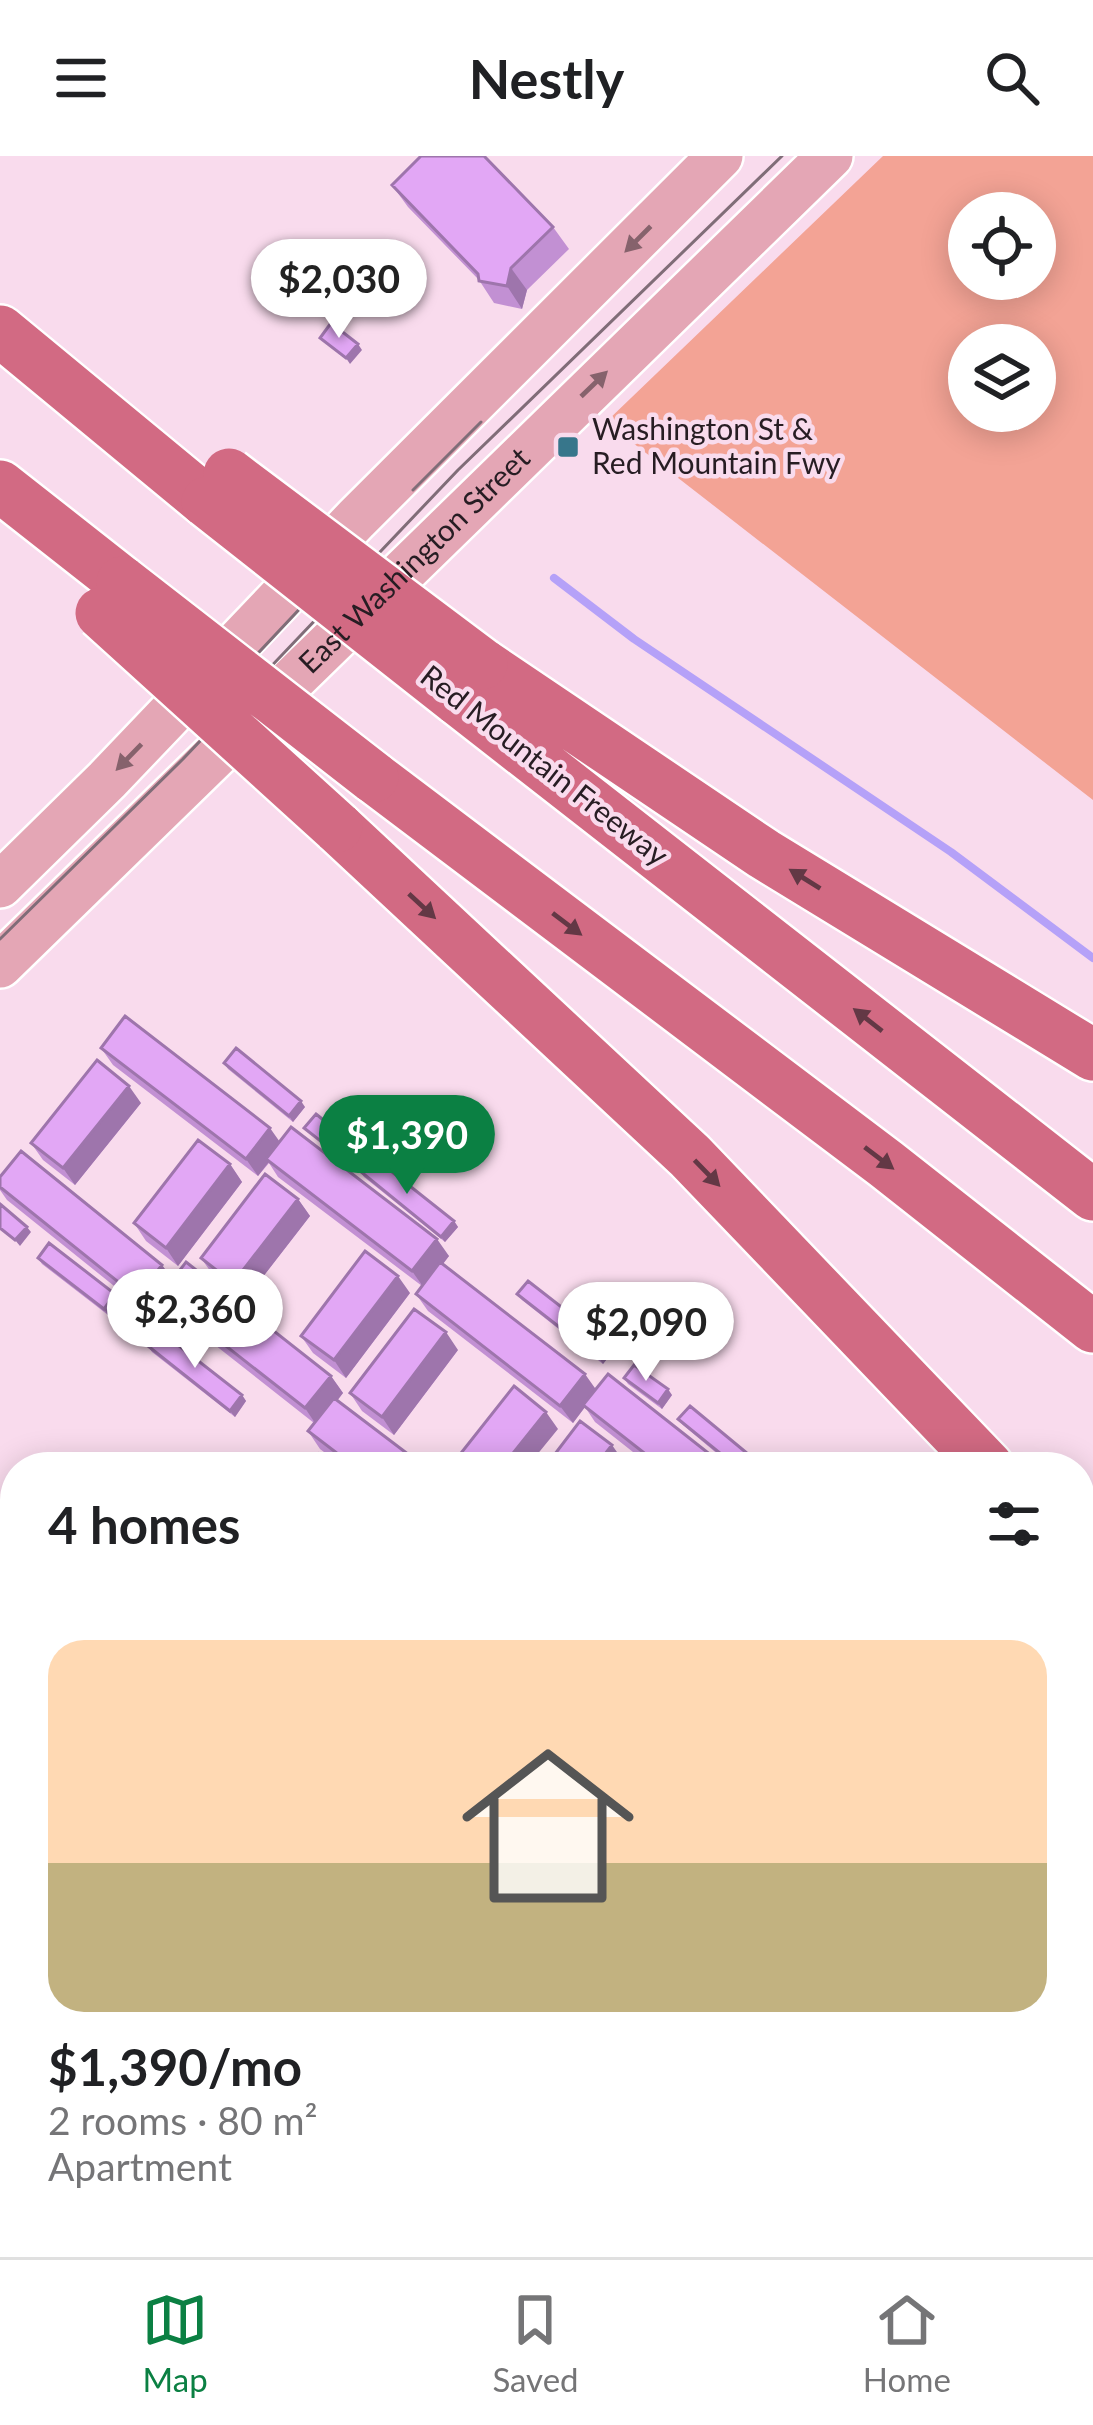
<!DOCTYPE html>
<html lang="en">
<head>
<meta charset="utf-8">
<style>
	:root { --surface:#fff; --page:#f6f6f6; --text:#202124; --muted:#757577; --line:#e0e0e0; --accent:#0b8043 }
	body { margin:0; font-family:Lato,sans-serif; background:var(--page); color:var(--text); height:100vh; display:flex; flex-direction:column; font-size:45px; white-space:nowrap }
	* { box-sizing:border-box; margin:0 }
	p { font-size:39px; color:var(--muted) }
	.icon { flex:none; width:66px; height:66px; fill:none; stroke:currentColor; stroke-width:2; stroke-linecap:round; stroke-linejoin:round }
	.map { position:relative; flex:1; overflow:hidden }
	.side { position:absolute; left:0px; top:1296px; width:1095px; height:807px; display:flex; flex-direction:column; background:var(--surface); border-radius:48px 48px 0 0; box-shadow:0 6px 30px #0003 }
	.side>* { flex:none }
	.controls { position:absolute; left:948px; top:36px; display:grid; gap:24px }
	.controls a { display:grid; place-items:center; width:108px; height:108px; border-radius:50%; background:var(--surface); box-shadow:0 6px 30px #0003; font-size:60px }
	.price { position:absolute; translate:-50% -102px; padding:0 27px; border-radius:42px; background:#fff; color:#222; font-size:39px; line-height:78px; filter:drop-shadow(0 3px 6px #0008) }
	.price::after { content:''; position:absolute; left:50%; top:72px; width:36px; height:27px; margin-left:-18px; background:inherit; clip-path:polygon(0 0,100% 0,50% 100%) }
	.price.current { background:var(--accent); color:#fff }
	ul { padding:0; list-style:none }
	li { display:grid; align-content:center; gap:24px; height:636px; padding:0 48px }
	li+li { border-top:3px solid var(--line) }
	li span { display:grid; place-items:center; height:372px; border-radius:36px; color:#555 }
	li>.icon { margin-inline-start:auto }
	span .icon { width:216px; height:216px; fill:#fffc; stroke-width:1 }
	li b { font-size:51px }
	h2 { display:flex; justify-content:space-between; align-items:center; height:144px; padding:0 48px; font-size:51px }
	header { display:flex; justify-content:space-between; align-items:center; height:156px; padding:0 48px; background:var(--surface); font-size:54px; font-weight:700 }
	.tabs { display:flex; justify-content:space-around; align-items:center; height:168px; border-top:3px solid var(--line); background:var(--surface); font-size:33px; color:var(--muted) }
	.tabs a { display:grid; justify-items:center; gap:6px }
	.tabs .current { color:var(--accent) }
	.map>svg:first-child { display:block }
	.green { fill:#f3a395; fill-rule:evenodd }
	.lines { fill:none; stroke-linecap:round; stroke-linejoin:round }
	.stream { stroke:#b5a1f8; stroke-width:8 }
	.primary-casing { stroke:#fff; stroke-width:50 }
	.motorway-casing { stroke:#fff; stroke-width:56 }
	.primary { stroke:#e4a6b5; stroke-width:45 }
	.motorway { stroke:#d26a83; stroke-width:51 }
	.tram { stroke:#806d78; stroke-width:3 }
	.motorway-bridge-casing { stroke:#fff; stroke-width:56; stroke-linecap:butt }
	.motorway-bridge { stroke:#d26a83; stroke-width:51 }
	.wall { fill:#c290d3 }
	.shaded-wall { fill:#9e75ac }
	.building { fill:#e2a7f5; stroke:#9e75ac; stroke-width:3 }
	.oneway { fill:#86626c }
	.oneway2 { fill:#633845 }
	.poi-dot { fill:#37768b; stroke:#f9dbed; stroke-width:4.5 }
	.labels { text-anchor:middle; stroke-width:9; stroke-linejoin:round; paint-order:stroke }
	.poi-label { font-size:30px; fill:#271d23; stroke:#f9dbed; text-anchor:start }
	.street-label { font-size:30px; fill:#271d23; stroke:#f9dbed }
</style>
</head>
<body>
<header><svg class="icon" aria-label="menu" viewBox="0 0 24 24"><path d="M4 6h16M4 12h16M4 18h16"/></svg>Nestly<svg class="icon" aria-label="search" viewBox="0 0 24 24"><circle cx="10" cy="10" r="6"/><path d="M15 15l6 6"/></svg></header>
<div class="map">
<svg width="1093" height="2101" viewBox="0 0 1093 2101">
	<rect width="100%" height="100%" fill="#f9dbed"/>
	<path class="green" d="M883 0H1093V644L606 266ZM969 57H1035V123H969ZM969 189H1035V255H969Z"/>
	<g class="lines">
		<path class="stream" d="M554 422 634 483 951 696 1093 802"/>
		<defs>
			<g id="primary">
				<path d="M0 729 107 624 356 363 720 0"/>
				<path id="s1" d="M0 809 830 0"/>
			</g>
			<path id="motorway" d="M0 175 207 346
				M0 330 122 426
				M482 508 764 698 1093 899
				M457 543 1093 1039
				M373 621 886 1008 1093 1171
				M337 671 690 1000 988 1311
				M1080 1399 1093 1411"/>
		</defs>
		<use href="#primary" class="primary-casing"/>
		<use href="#motorway" class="motorway-casing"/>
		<use href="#primary" class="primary"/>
		<use href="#motorway" class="motorway"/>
		<path class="tram" d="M413 334 481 266
			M199 560 355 394
			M0 783 183 603 458 314 782 0"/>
		<defs>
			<path id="motorway-bridge" d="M229 318 482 508
				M207 346 457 543
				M122 426 373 621
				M101 457 337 671"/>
		</defs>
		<use href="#motorway-bridge" class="motorway-bridge-casing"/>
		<use href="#motorway-bridge" class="motorway-bridge"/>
	</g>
	<path class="wall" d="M392 29 553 71 569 93 527 134 522 153 494 147 479 124 408 51Z
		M101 892 280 986 449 1100 443 1108 596 1233 726 1311H652L595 1266 585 1251 573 1267 428 1155 416 1138 422 1130 278 1021 269 1007 258 1020 113 909Z
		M224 907 305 951 293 966 228 913Z
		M141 947 75 1029 43 1004 31 987Z
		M230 1008 242 1026 178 1110 146 1085 134 1067Z
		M360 1015 454 1065 458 1071 445 1086 364 1021Z
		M0 1021 162 1109 173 1124 331 1220 343 1237 337 1245 425 1311H344L320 1293 308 1275 314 1267 173 1156 163 1141 149 1158 7 1044 0 1034Z
		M298 1043 310 1060 245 1144 213 1119 201 1102Z
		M38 1102 120 1144 108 1159 42 1108Z
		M410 1137 346 1222 313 1197 301 1180Z
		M517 1138 609 1188 614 1194 603 1208 522 1144Z
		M148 1190 242 1239 246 1245 235 1261 152 1196Z
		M458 1194 394 1279 362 1255 350 1237Z
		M624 1222 672 1239 662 1253 628 1228Z
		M678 1263 758 1309 756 1311H733L683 1269Z
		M1080 1490 1093 1500V1608L1080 1598Z
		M0 1908 15 1920V2080L0 2069Z
		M25 2088H60L50 2101H43Z
		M409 2088H559L549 2101H418Z
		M865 2088H906L896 2101H882Z"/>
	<path class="shaded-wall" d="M511 112 527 134 522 153 507 130Z
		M358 188 362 194 350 208 346 202Z
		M129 930 141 947 75 1029 63 1012Z
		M301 945 305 951 293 966 289 960Z
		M270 972 282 989 258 1020 246 1003Z
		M348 984 352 990 341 1004 337 998Z
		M230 1008 242 1026 178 1110 166 1092Z
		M298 1043 310 1060 245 1144 233 1127Z
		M454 1065 458 1071 445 1086 441 1081Z
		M27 1071 31 1076 20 1090 15 1084Z
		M437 1083 449 1100 424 1132 412 1115Z
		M162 1109 174 1126 149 1158 137 1141Z
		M398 1120 410 1137 346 1222 334 1204Z
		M115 1138 120 1144 108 1159 104 1153Z
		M446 1176 458 1194 394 1279 382 1261Z
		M609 1188 614 1194 603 1208 599 1202Z
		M585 1218 597 1235 573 1267 560 1250Z
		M331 1220 343 1237 317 1270 305 1252Z
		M668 1233 672 1239 662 1253 658 1247Z
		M242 1239 246 1245 235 1261 230 1255Z
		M546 1256 558 1273 527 1311H502Z
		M612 1289 624 1306 620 1311H595Z
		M15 1422V1466L0 1486V1442Z
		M36 2088H60L50 2101H45Z
		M103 2088H108L110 2091 101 2101H92Z
		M327 2088H336L326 2101H317Z
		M514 2088H559L549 2101H504Z
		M877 2088H906L896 2101H886Z"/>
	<path class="building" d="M421 0H484L553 71 511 112 507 130 479 125 478 118 392 29Z
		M331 167 358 188 346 202 320 182Z
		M125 860 270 972 246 1003 101 892Z
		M236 892 301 945 289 960 224 907Z
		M97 904 129 930 63 1012 31 987Z
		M316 958 348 984 337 998 304 972Z
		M291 971 437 1083 412 1115 266 1003Z
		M198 984 230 1008 166 1092 134 1067Z
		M21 995 162 1109 137 1141 0 1031V1021Z
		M372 1000 454 1065 441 1081 360 1015Z
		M265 1018 298 1043 233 1127 201 1102Z
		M0 1048 27 1071 15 1084 0 1072Z
		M49 1087 115 1138 104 1153 38 1102Z
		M365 1095 398 1120 334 1204 301 1180Z
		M186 1106 331 1220 305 1252 161 1139Z
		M440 1106 585 1218 560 1250 416 1138Z
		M528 1125 609 1188 599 1202 517 1138Z
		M414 1153 446 1176 382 1261 350 1237Z
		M160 1175 242 1239 230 1255 148 1190Z
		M634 1209 668 1233 658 1247 624 1222Z
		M608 1218 726 1311H662L583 1249Z
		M514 1230 546 1256 502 1311H450Z
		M334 1242 425 1311H355L308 1275Z
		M690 1250 754 1303 747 1311H737L678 1263Z
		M580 1265 612 1289 595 1311H545Z
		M319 1298 335 1311H309Z
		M0 1402 15 1414V1422L0 1442Z
		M1080 1490 1093 1500V1600L1080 1590Z
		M0 1908 15 1920V2066L0 2054Z
		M74 2088H103L92 2101H64Z
		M152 2088H238L255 2101H142Z
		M300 2088H327L317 2101H307L297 2093Z
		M420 2088H514L504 2101H437Z
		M658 2088H682L672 2101H647Z
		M682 2088H696L713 2101H672Z
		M700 2088H735L752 2101H717Z
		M782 2088H817L824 2093 817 2101H799Z
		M981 2088H1018L1027 2095 1022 2101H998Z"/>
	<defs><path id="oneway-solid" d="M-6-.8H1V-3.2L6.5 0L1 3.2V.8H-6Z" transform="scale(3)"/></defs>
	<g class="oneway">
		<use href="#oneway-solid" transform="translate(638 83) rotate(135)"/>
		<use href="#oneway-solid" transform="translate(594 228) rotate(-44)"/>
		<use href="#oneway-solid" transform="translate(129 601) rotate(134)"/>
	</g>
	<g class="oneway2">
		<use href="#oneway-solid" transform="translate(805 723) rotate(-148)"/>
		<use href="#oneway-solid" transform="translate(422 750) rotate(43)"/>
		<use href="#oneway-solid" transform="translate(567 768) rotate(37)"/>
		<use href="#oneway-solid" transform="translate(868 864) rotate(-142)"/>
		<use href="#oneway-solid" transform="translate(879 1002) rotate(37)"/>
		<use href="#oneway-solid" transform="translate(707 1017) rotate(46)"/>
	</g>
	<rect class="poi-dot" x="556" y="279" width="24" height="24" rx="6"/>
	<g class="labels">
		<g class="poi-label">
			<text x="592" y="284">Washington St &amp;<tspan x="592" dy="34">Red Mountain Fwy</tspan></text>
		</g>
		<g class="street-label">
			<text dy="10" stroke="none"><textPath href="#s1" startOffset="579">East Washington Street</textPath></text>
			<text transform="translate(544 610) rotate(38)" y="10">Red Mountain Freeway</text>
		</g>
	</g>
</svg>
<div class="controls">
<a><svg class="icon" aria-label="locate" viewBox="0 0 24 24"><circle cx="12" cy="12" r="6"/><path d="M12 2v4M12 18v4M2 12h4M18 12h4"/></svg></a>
<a><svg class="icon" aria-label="layers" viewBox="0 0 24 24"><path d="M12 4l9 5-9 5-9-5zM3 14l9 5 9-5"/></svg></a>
</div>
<b class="price" style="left:339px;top:185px">$2,030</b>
<b class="price current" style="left:407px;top:1041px">$1,390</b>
<b class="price" style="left:195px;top:1215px">$2,360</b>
<b class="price" style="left:646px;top:1228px">$2,090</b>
<section class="side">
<h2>4 homes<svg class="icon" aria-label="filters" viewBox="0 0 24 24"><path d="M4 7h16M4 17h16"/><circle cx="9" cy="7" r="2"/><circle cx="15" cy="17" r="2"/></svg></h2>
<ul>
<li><span style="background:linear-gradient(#ffd9b3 60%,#c2b280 0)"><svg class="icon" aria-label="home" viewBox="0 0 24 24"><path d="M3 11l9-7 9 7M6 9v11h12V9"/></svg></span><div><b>$1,390/mo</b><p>2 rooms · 80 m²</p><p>Apartment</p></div></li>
</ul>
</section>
</div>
<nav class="tabs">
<a class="current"><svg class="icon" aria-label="map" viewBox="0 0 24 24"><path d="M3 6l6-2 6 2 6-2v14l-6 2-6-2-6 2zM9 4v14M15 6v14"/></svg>Map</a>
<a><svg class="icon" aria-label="saved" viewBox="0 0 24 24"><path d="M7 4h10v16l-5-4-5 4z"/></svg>Saved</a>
<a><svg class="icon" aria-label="home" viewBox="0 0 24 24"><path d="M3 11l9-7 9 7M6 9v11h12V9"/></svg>Home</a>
</nav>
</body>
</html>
